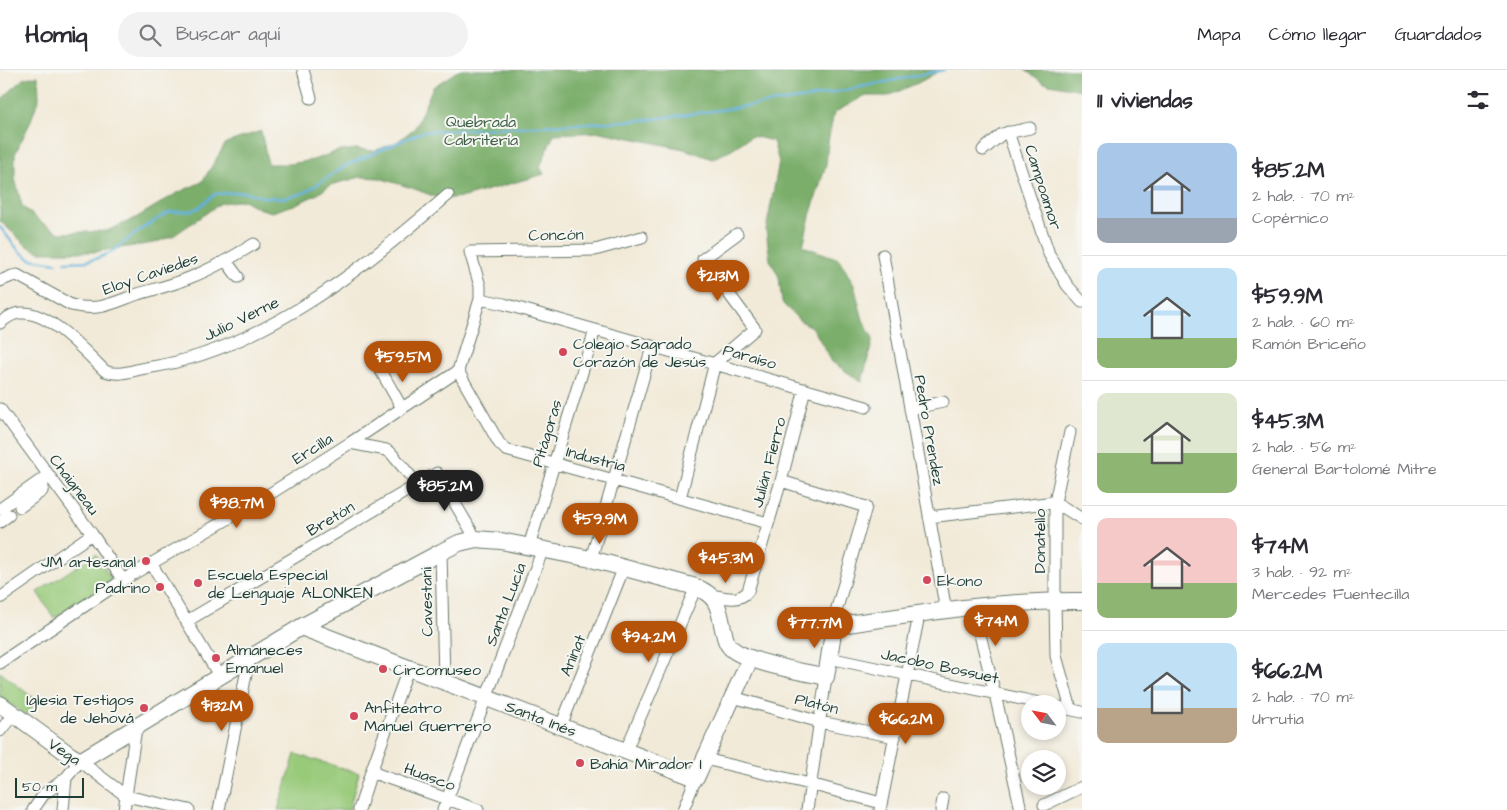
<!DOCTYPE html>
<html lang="es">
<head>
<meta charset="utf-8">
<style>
	:root { --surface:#fff; --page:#f2f2f3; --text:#2b2b33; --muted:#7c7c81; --line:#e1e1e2; --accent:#b45309 }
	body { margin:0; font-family:"Architects Daughter",sans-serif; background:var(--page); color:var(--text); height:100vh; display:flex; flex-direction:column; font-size:19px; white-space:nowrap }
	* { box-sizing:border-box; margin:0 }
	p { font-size:16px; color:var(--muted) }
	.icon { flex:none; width:28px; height:28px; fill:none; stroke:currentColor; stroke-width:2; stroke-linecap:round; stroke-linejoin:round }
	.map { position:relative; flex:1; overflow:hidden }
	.drawer { display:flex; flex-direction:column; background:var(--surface); width:425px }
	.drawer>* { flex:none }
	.needle { width:32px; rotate:302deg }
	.controls { position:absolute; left:1021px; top:625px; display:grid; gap:10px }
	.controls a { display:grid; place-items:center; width:45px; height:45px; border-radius:50%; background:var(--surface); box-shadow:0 2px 8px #0003; font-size:25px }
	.scale { position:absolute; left:15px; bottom:12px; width:69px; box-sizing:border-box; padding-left:5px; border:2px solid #1f3d34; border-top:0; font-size:14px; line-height:18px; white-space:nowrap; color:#1f3d34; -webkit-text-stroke:4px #f6f6f2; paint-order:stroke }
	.price { position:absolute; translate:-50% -42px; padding:0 11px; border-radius:18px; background:var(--accent); color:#fff; font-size:16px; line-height:32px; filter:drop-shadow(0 1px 2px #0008) }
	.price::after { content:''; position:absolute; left:50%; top:30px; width:15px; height:11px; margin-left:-8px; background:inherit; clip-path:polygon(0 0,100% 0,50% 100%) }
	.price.active { background:#222; color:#fff }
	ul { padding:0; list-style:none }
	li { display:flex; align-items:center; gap:15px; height:125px; padding:0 15px }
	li+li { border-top:1px solid var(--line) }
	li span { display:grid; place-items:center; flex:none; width:140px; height:100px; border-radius:10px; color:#555 }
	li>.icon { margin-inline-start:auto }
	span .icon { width:60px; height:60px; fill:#fffc; stroke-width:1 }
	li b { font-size:21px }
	h2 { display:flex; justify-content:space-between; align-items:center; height:60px; padding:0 15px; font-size:21px }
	header { display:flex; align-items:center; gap:30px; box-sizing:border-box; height:70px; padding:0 25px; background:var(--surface); border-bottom:1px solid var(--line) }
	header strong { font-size:24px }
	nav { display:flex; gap:28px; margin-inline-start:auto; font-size:18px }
	.search { width:350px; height:45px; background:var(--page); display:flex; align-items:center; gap:12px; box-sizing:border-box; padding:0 18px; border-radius:28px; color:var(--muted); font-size:19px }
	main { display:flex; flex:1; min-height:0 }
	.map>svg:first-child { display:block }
	.green { fill:#99ca7a; stroke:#5c8457 }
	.forest { fill:#7aae6a; stroke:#4c764f }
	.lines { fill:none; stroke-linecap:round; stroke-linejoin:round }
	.stream { stroke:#61b0db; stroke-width:2.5 }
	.street-casing { stroke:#697a6d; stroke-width:13 }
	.secondary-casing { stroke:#697a6d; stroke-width:18 }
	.street { stroke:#fff; stroke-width:11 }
	.secondary { stroke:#fff; stroke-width:16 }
	.poi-dot { fill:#d1495b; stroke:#f6f6f2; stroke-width:2 }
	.labels { text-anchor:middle; stroke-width:4; stroke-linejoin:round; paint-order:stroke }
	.park-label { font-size:16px; fill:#3e6046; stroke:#f6f6f2 }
	.street-label { font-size:16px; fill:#1f3d34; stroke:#f6f6f2 }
	.poi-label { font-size:16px; fill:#1f3d34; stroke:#f6f6f2; text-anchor:start }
</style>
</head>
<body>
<header>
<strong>Homiq</strong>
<div class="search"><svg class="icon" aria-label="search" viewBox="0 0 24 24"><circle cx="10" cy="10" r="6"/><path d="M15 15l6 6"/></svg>Buscar aquí</div>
<nav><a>Mapa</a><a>Cómo llegar</a><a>Guardados</a></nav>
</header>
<main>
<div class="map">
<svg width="1082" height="740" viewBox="0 0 1082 740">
	<rect width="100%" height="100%" fill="#f6f6f2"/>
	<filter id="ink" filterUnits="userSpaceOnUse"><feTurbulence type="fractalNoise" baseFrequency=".02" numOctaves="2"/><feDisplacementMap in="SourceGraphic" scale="10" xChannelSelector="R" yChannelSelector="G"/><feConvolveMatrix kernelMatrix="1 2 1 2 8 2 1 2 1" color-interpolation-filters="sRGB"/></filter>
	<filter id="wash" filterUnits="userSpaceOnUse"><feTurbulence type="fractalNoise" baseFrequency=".0096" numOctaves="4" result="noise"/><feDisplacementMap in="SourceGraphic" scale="20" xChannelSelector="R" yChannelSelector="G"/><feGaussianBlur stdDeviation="1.12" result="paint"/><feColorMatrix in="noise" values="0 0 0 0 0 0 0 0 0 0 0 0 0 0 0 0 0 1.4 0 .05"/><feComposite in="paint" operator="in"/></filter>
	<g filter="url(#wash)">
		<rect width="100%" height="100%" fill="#f2ead8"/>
		<path class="green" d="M96 484 112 510 54 548 37 522Z
			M0 602 37 631 26 645 0 627Z
			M295 684 359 703 349 740H278Z"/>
		<path class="forest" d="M459 0H941L920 12 888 26H864L834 43 828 72 826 95 810 146 803 176 839 189 854 215 863 250 873 269 862 312 832 292 813 258 799 250 782 233 779 207 770 190 766 160 779 92 773 71 752 66 727 82 712 89 684 79 601 62 554 64 540 97 544 104 464 127 441 129 412 118 379 108 361 107 330 115 318 124 294 135 272 142 258 138 244 130 221 133 173 166 154 173 93 182H40L27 176 0 151V31L24 8 38 6 39 28 30 53 15 84V108L22 136 41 152 60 163 107 161 134 149 177 123 202 112 226 73 261 61 268 94H289L313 90 338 81 356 79 374 81 397 72 415 58 433 17Z
			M1025 0H1082V20L1044 13Z"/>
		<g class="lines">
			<path class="stream" d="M0 157 19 181 30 189 57 193
				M65 192 87 191 98 188 110 183 143 158 169 142 191 141 198 138 215 124 244 122 262 127 284 128 304 123 345 96 422 62 646 50 807 28 944 0"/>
		</g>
	</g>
	<g filter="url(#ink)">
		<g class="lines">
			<defs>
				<path id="street" d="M303 0 311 28
					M1008 62 1049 184 1067 215 1082 232
					M983 80 1002 64 1030 58
					M883 185 946 541
					M226 191 238 207
					M0 211 12 206 17 205 71 235C99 242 113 233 138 224 155 219 173 215 189 208 212 199 233 187 254 174
					M480 229 504 234 866 337
					M0 253C6 248 13 243 21 243 50 241 85 282 105 301 119 307 132 300 146 298 261 281 363 199 448 125
					M381 301 402 338
					M458 301 499 373 506 380 768 453
					M0 339 92 464 123 510
					M910 339 943 332
					M1070 362 1055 432V531L1056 586 1071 639
					M350 373 386 380 391 383 418 415
					M781 411 866 437 837 538 834 556
					M680 428 715 293 755 259 703 189 737 164
					M20 437 42 421 43 416 41 410
					M0 439 48 405
					M929 447 1055 432 1082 449
					M0 452 9 445
					M529 476 595 260
					M441 482 444 611
					M591 489 652 277
					M151 493 220 607
					M711 525C723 527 739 533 748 521L781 411 805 319
					M0 528 92 464
					M973 537 995 624 1021 740
					M187 551 437 403 476 469
					M829 588 1044 634
					M0 593 123 510 257 432 350 373 458 301 480 229V216L470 182 595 180 642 167
					M733 627 820 652 895 667
					M1058 637 1082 642
					M561 656 624 497
					M0 661 13 645
					M626 680 696 517
					M705 689 810 714 881 733
					M371 702 478 740
					M1044 735 1082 717
					M33 740 44 724 66 708
					M63 740 66 708 80 691 126 726 189 740
					M124 740 136 658
					M219 740 249 589
					M359 740 371 702 408 599
					M443 740 543 479
					M683 740 696 708
					M807 740 826 607
					M880 740 919 545
					M941 740 943 729"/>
				<path id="secondary" d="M301 557 696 708 750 589
					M0 634 70 685 80 691 301 557 441 482 459 473 476 469 501 471 591 489 696 517C721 528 718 539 724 563 725 568 726 573 730 577 743 592 805 602 826 607L834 556C916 544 999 530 1082 531"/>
			</defs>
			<use href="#street" class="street-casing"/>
			<use href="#secondary" class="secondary-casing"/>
			<use href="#street" class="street"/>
			<use href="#secondary" class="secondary"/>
		</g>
	</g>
	<g class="poi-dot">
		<circle cx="563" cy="282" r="5"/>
		<circle cx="146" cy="491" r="5"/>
		<circle cx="927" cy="510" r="5"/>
		<circle cx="198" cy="513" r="5"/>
		<circle cx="160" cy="517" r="5"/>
		<circle cx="216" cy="588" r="5"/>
		<circle cx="383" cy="599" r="5"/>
		<circle cx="144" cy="638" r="5"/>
		<circle cx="354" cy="646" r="5"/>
		<circle cx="580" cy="693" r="5"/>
	</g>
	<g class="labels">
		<g class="park-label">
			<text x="481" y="57">Quebrada<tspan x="481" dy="18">Cabritería</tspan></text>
		</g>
		<g class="street-label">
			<text transform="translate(1044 117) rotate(72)" y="6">Campoamor</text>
			<text transform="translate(556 164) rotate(-1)" y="6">Concón</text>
			<text transform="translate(150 203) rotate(-19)" y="6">Eloy Caviedes</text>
			<text transform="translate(241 248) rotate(-26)" y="6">Julio Verne</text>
			<text transform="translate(750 286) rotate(16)" y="6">Paraíso</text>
			<text transform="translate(930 360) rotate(80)" y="6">Pedro Prendez</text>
			<text transform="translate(546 363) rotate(-73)" y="6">Pitágoras</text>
			<text transform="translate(312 378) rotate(-32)" y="6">Ercilla</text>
			<text transform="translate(596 388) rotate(15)" y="6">Industria</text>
			<text transform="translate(768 392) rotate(-75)" y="6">Julián Fierro</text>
			<text transform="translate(75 414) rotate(53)" y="6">Chaigneau</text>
			<text transform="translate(330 448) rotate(-31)" y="6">Bretón</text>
			<text transform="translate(1039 471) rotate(-90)" y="6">Donatello</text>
			<text transform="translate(426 532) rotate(-91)" y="6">Cavestani</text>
			<text transform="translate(505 534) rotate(-69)" y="6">Santa Lucía</text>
			<text transform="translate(572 585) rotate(-68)" y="6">Aninat</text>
			<text transform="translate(940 595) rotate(12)" y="6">Jacobo Bossuet</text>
			<text transform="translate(817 633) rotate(14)" y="6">Platón</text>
			<text transform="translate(541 648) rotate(21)" y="6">Santa Inés</text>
			<text transform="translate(65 681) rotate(34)" y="6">Vega</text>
			<text transform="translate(430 706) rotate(20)" y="6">Huasco</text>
		</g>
		<g class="poi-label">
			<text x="573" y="279">Colegio Sagrado<tspan x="573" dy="18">Corazón de Jesús</tspan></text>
			<text x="136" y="497" text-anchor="end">JM artesanal</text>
			<text x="208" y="510">Escuela Especial<tspan x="208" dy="18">de Lenguaje ALONKEN</tspan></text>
			<text x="937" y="516">Ekono</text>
			<text x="150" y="523" text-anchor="end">Padrino</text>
			<text x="226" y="585">Almaneces<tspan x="226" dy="18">Emanuel</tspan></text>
			<text x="393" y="605">Circomuseo</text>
			<text x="134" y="635" text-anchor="end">Iglesia Testigos<tspan x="134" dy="18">de Jehová</tspan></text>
			<text x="364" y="643">Anfiteatro<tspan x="364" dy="18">Manuel Guerrero</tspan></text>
			<text x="590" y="699">Bahía Mirador I</text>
		</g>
	</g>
</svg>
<div class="controls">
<a><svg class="needle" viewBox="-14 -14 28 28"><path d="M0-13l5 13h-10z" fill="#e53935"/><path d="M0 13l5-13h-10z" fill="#7c7c81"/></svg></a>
<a><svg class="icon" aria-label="layers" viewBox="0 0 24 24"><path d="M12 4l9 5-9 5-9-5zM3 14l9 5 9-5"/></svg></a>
</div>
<div class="scale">50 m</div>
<b class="price" style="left:718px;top:232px">$213M</b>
<b class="price" style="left:403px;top:313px">$59.5M</b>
<b class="price active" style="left:445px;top:442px">$85.2M</b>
<b class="price" style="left:237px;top:459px">$98.7M</b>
<b class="price" style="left:600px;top:475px">$59.9M</b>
<b class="price" style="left:726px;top:514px">$45.3M</b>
<b class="price" style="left:996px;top:577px">$74M</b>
<b class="price" style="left:815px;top:579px">$77.7M</b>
<b class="price" style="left:649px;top:593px">$94.2M</b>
<b class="price" style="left:222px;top:662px">$132M</b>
<b class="price" style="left:906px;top:675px">$66.2M</b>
</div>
<section class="drawer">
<h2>11 viviendas<svg class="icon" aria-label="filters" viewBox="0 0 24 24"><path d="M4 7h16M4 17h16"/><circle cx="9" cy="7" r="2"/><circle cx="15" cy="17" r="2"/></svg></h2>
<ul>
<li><span style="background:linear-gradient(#a9c7e8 75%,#9aa5b1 0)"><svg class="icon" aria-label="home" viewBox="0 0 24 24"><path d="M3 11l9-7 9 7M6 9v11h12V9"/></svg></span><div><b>$85.2M</b><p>2 hab. · 70 m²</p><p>Copérnico</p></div></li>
<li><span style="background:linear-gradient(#bfe0f5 70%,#8fb573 0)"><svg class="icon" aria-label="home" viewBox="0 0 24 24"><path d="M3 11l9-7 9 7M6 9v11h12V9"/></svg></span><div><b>$59.9M</b><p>2 hab. · 60 m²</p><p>Ramón Briceño</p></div></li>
<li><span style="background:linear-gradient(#dfe7d0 60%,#8fb573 0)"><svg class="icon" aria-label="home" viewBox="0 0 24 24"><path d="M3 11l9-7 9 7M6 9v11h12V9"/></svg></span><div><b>$45.3M</b><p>2 hab. · 56 m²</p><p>General Bartolomé Mitre</p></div></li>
<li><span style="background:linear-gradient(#f6c9c9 65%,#8fb573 0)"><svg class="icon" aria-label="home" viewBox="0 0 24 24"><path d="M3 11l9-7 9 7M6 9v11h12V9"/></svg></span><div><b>$74M</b><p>3 hab. · 92 m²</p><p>Mercedes Fuentecilla</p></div></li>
<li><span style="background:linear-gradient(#bfe0f5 65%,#b9a48a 0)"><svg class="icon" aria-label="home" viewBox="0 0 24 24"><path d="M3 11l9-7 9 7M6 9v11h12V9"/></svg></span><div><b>$66.2M</b><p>2 hab. · 70 m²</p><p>Urrutia</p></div></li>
</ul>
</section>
</main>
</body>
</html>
